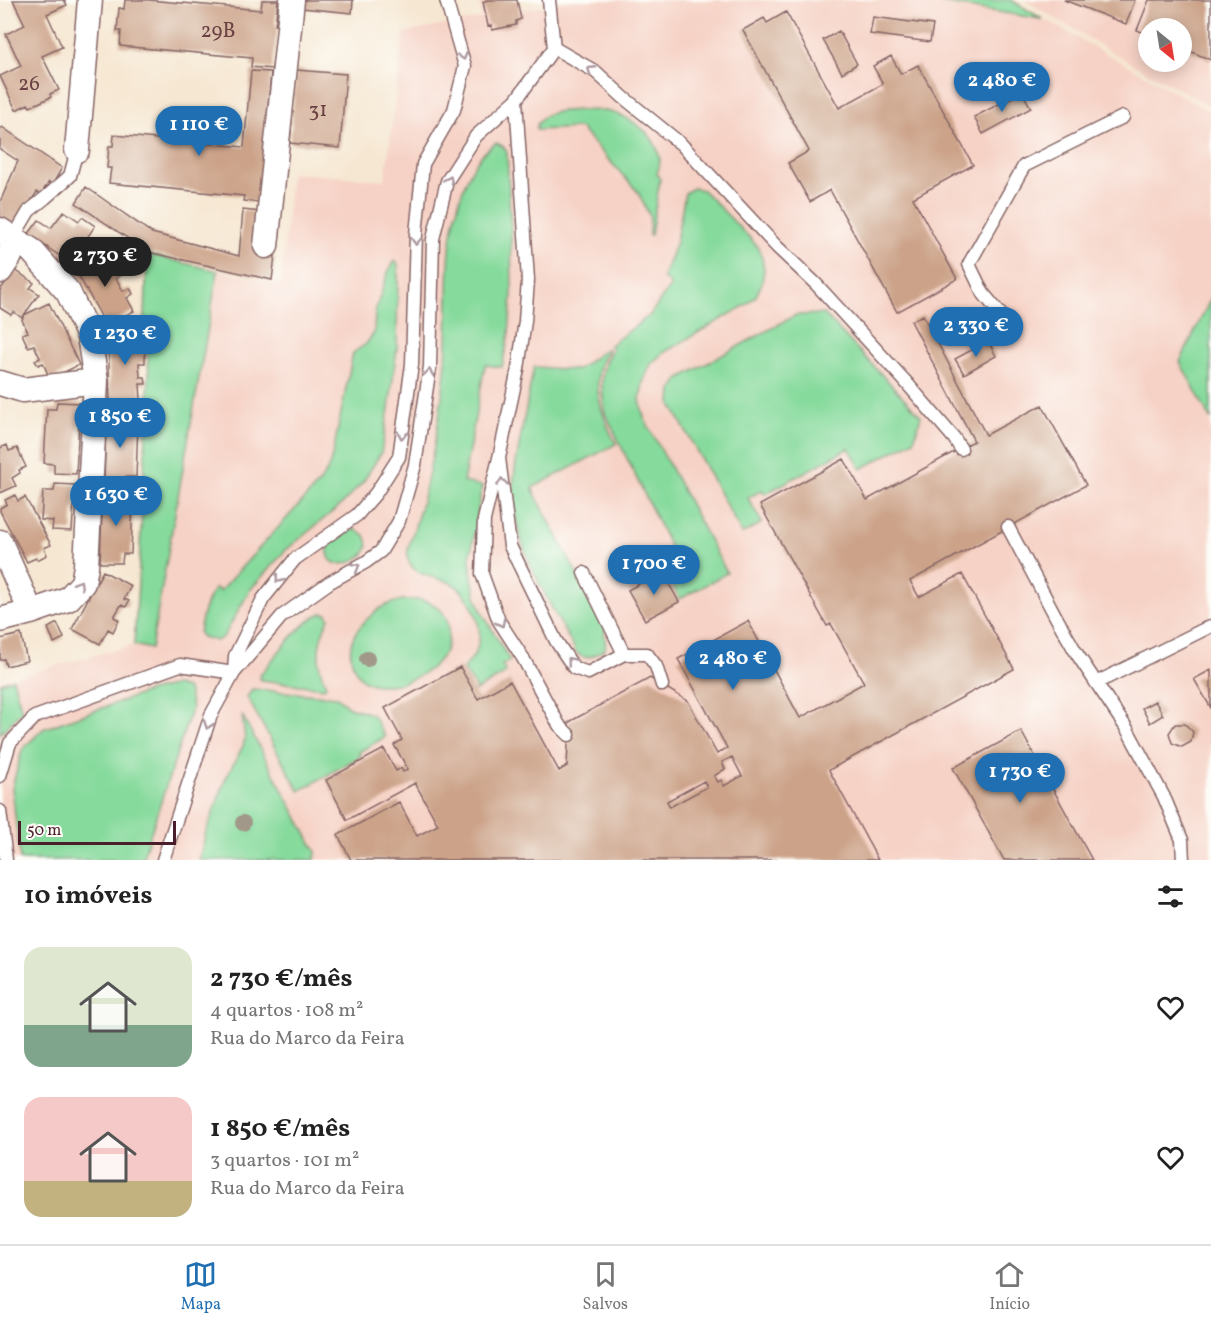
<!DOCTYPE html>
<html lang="pt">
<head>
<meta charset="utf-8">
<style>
	:root { --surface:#fff; --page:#f6f6f6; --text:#222; --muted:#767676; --line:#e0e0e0; --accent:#1f6fb2 }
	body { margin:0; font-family:Vollkorn,serif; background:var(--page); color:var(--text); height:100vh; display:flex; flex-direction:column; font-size:22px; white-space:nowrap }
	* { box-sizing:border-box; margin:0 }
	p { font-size:20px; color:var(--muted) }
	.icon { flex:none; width:33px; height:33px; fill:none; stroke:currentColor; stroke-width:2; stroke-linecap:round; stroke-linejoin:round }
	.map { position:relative; height:860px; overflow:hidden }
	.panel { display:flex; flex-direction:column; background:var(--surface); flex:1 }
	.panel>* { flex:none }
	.needle { width:39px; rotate:150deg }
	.tools { position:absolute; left:1138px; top:18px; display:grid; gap:12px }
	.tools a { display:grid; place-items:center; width:54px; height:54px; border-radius:50%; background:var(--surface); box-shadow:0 3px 15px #0003; font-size:30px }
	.scale { position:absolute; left:18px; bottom:15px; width:158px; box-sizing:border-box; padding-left:6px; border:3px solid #4a1f2b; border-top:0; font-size:16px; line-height:21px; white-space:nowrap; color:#4a1f2b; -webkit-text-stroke:4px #fdfcf7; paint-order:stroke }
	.price { position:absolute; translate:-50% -51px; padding:0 14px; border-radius:21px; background:var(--accent); color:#fff; font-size:20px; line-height:39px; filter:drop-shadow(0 2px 3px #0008) }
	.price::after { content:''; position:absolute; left:50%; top:36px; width:18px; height:14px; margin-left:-9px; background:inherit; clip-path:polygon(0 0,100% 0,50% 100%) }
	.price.selected { background:#222; color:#fff }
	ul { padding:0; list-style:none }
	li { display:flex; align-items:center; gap:18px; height:150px; padding:0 24px }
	li span { display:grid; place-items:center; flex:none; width:168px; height:120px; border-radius:18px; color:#555 }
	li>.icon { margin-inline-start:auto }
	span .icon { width:72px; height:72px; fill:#fffc; stroke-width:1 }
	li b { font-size:26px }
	h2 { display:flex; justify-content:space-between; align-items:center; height:72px; padding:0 24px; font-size:26px }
	.menu { display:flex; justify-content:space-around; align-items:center; height:84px; border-top:2px solid var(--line); background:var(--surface); font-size:16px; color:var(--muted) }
	.menu a { display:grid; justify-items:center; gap:3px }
	.menu .selected { color:var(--accent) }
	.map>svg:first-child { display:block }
	.built { fill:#f6d1c5; fill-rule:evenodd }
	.green { fill:#86da9c; stroke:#687c64; stroke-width:1.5 }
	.building { fill:#cca389; fill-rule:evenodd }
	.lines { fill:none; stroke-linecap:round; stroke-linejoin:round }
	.service-casing { stroke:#866565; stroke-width:15 }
	.minor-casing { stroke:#866565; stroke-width:27 }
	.service { stroke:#fff; stroke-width:12 }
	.minor { stroke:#fff; stroke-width:24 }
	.tree { fill:#a19889 }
	.oneway { stroke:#ae9aa0 }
	.labels { text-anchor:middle; stroke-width:4.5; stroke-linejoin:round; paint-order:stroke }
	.number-label { font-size:21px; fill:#6a4042 }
</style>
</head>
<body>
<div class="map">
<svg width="1211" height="860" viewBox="0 0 1211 860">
	<rect width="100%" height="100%" fill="#fdfcf7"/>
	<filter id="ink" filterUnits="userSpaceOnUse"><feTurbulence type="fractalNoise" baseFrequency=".0167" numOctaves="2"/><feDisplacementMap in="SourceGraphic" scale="12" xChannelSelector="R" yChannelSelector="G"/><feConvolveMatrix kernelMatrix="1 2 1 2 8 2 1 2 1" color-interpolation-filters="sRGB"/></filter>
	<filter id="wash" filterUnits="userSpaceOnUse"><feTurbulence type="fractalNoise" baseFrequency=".008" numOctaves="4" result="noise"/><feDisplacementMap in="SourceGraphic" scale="24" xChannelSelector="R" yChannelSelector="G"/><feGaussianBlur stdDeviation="1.35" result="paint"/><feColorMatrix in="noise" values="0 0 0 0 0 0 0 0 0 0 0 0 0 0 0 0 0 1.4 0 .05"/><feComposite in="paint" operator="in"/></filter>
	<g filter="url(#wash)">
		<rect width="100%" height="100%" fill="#f6e7d2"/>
		<path class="built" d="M479 0H519L522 10 575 0H1015L1044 19 1211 112V860H0V681L133 645 138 568 148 376 144 319 146 253 281 285 291 173 385 180 404 33 482 18Z
			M1024 0H1211V107L1134 65ZM1149 28H1182V62H1149Z"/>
		<path class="green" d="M923 0H1011L1041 18V19Z
			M582 110C590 110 598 110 606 111 628 115 654 132 659 155 661 162 659 168 657 174L660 179 651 235H649L650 217 638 192 580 128 536 130C538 109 566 111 582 110Z
			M496 143C502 145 505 147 507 153L511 232 512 296 509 334 502 367 485 365 463 482 482 486 470 559 472 579 476 596 482 612 510 661 502 665 506 673 475 691 476 689 463 668C470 662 476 654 478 645 484 625 470 594 453 584 441 577 423 578 414 569 407 562 407 556 408 548 428 491 438 432 445 373 449 336 447 300 449 263 451 227 462 163 496 143Z
			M693 188 703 190 750 238 758 247 762 257 764 270 762 283 756 296 746 305 663 353 651 364 643 382 640 400 644 418 727 573 680 599 665 573 672 551 605 413C601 390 599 369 612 349L610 345 650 315 671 285 663 277 676 242 685 193Z
			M147 254 218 271 151 649 134 645 139 568 149 375 145 319Z
			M395 261 398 264 397 348 389 409 381 453 363 482 342 504 286 550 250 590 224 636 217 641 202 637 199 633C202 616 205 602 215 588L220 591 320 482 328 469 333 453 353 353 366 344 374 333 375 312 388 272Z
			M1211 298V420L1180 362Z
			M824 314 921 416 914 440 861 469 849 448 765 494 762 490 748 498 762 523 742 534 671 404 672 390 680 378 796 315Z
			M607 348 608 349C588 379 601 415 616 444L532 488 605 628C603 636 607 641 605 649 594 655 586 663 576 652 551 605 517 553 513 499 512 479 517 459 520 440 525 415 529 391 534 367L577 370Z
			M354 529 365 535C367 540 369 544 367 549 364 559 331 575 328 553 327 548 329 543 333 540 339 536 347 533 354 529Z
			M402 600C409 600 419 599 425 601 445 607 450 621 448 640 445 671 394 694 367 682 361 680 355 671 353 665 345 643 357 627 373 614 377 611 380 607 385 606 390 603 396 602 402 600Z
			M323 613 327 614 329 619C320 635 316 653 321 672 322 676 325 681 326 686L324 688 261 680 259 678 260 675C273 659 304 618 323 613Z
			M13 679 22 711 0 734V683Z
			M176 685 188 689 192 707 142 860H20L12 788 22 750 43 729 150 691Z
			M252 689 337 697 349 707 371 714 374 717 385 737 359 752 361 756 299 791 247 697Z
			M242 715 316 852 315 860H199L206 832 226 778 243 746 245 739Z"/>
		<g id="blocks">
			<path class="building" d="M13 0H64L67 5 47 14 62 47 42 56 59 90 50 94 51 97 30 107 28 104 16 110 0 76 21 66 6 34 25 25Z
				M125 0H148L261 10 262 0H278L275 25H278L272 69 251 67 252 58 120 46 121 31H117L119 8 124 9Z
				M303 0H353L352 13 302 8Z
				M487 0H517L521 19 516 21V25L492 30 491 25 488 26 483 2Z
				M1064 0H1135L1126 24Z
				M1149 0H1211V60L1182 48V28H1149V35L1137 30Z
				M786 12 839 108 883 84 873 66 891 56 901 74 918 65 973 165 913 198 957 279 897 312 830 190 810 202 788 163 809 151 743 30 764 18 767 23Z
				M873 17 933 25 930 42 870 34Z
				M839 31 857 64 842 73 823 40Z
				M296 70 346 74 340 148 290 143Z
				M251 71 271 72 263 162 261 202 243 201 244 196 109 183 111 168H107L109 146H113L114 135 244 147Z
				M1022 92 1031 108 983 134 974 117Z
				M2 127 62 168 52 185 49 182 41 194 37 192 26 208 13 230 0 224V202L18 161 0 149V130Z
				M86 187 152 233 239 256 243 210 261 212 257 255 275 256 272 280 148 252 76 203Z
				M64 211 79 221 82 217 95 226 70 263 41 243 37 249 25 239 39 220 51 228Z
				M102 252 110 267 118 263 124 274 116 278 123 291 130 288 133 294 127 298 134 311 106 325 74 267Z
				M15 270 34 283 30 288 39 294 22 318 14 312 11 315 0 308V290Z
				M49 303 79 365 50 379 43 363 38 365 35 361 40 358 34 345 28 347 22 334 28 332 22 320 24 315Z
				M923 315 986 435 1042 405 1086 485 910 581 919 597 962 574 1014 669 829 770 878 860H351L338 835 399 802 417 836 438 825 415 783 347 820 326 780 384 749 396 771 401 768 403 772 408 769 394 745 402 740 385 708 460 667 478 699 510 681 559 771 567 766 569 722 650 678 688 701 717 754 727 748 678 659 748 621 800 718 864 683 831 624 827 626 760 505 844 459 867 500 974 441 911 321ZM732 757 742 776 724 786 721 780 718 782 714 776 725 769 722 762ZM704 781 707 787 670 807 667 801Z
				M108 332H138L139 348H145V363H139L140 377H145L146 384H140L141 400 110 401Z
				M988 341 996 356 964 374 955 359Z
				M57 402 80 403 76 474 54 473V464L44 463 47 409H56Z
				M106 414H127V423H138L136 477H125V485L104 484Z
				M7 445 9 451 17 448 26 467 19 470 20 473 12 478 16 486 0 493V448Z
				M55 484 75 485 72 531 52 530 53 521 41 520 43 491H54Z
				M103 491 126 492 125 500H133L131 554H123L122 563H100Z
				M15 495 18 501 25 497 51 545 44 548 47 555 37 560 36 558 27 562 0 511V508L7 504 5 500Z
				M103 571 131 586 124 599 129 601 126 607 121 605 114 617 119 620 113 632 108 629 100 644 72 629Z
				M662 571 679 602 645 620 628 590Z
				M57 623 64 638 54 643 48 628Z
				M21 634 27 661 6 666 4 659 0 660V639Z
				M1211 670V708L1194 679Z
				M1155 701 1163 715 1150 723 1142 708Z
				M1175 724H1185L1193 732 1191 742 1182 747 1172 743 1169 733Z
				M1021 731 1092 860H1004L953 768Z"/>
		</g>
	</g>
	<g filter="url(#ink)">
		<use href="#blocks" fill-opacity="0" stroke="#866565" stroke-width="1.5"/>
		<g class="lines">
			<defs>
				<path id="service" d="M554 48 596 72 623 97 681 144 777 247 816 284 905 381 954 438 961 449
					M13 238 29 211 45 198 70 176 77 150
					M1002 316 983 293 969 264 1024 166 1123 117
					M499 458 518 369 525 321 528 280 516 100
					M1008 527 1057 619 1077 654 1127 729 1164 797 1182 840 1183 860
					M584 573 624 654
					M234 673 235 656 263 599 295 559 357 515 376 493 399 457 412 364 416 234 423 164 454 110 465 66 446 0
					M1096 683 1211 626
					M569 735 559 725 523 658 499 621 482 574 484 520 499 458 510 546 556 641 574 668 588 673 624 654H647L656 666 662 685
					M0 776 10 743 35 717 180 665 234 673
					M0 811 6 860
					M163 860 211 715 234 673 282 616 330 582 366 562 381 551 399 521 415 465 430 367 433 239 447 181 476 136 516 100 554 48 549 0"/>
				<path id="minor" d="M77 150 90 0
					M0 230 31 250 68 292 89 336 96 381 86 566 83 583 68 599 31 612 0 620
					M266 246 292 0
					M0 271 10 256 13 238
					M0 383 23 390 96 381
					M0 542 31 612"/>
			</defs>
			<use href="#service" class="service-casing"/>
			<use href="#minor" class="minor-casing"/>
			<use href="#service" class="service"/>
			<use href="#minor" class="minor"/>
		</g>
		<g class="tree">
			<circle cx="367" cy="659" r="8"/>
			<circle cx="243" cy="823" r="8"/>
		</g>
		<defs><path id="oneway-chevron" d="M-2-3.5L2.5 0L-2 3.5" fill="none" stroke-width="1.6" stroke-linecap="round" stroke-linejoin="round" transform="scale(1.5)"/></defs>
		<g class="oneway">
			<use href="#oneway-chevron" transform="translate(463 56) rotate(74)"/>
			<use href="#oneway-chevron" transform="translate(591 70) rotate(-147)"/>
			<use href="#oneway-chevron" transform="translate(449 180) rotate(-65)"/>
			<use href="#oneway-chevron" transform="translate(416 241) rotate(92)"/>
			<use href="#oneway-chevron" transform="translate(429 373) rotate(-83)"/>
			<use href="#oneway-chevron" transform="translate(402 435) rotate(99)"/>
			<use href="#oneway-chevron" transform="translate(502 482) rotate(-97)"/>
			<use href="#oneway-chevron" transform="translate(356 567) rotate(-30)"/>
			<use href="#oneway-chevron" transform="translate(279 579) rotate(129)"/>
			<use href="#oneway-chevron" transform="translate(79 584) rotate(-60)"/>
			<use href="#oneway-chevron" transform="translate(501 623) rotate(63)"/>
			<use href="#oneway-chevron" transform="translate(571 661) rotate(-129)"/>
			<use href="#oneway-chevron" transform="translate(208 725) rotate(109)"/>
		</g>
	</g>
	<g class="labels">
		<g class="number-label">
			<text x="218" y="37">29B</text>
			<text x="29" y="90">26</text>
			<text x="318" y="116">31</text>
		</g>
	</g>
</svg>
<div class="tools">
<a><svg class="needle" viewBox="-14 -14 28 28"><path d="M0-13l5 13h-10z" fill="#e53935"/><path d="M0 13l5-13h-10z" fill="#767676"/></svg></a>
</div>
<div class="scale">50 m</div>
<b class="price" style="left:1002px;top:113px">2 480 €</b>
<b class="price" style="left:199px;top:157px">1 110 €</b>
<b class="price selected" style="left:105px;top:288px">2 730 €</b>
<b class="price" style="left:976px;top:358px">2 330 €</b>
<b class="price" style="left:125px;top:366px">1 230 €</b>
<b class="price" style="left:120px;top:449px">1 850 €</b>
<b class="price" style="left:116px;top:527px">1 630 €</b>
<b class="price" style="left:654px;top:596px">1 700 €</b>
<b class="price" style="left:733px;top:691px">2 480 €</b>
<b class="price" style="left:1020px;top:804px">1 730 €</b>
</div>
<section class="panel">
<h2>10 imóveis<svg class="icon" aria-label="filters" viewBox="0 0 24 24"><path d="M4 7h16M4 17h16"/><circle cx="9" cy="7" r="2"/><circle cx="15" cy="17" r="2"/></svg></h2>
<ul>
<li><span style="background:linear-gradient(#dfe7d0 65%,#7fa58c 0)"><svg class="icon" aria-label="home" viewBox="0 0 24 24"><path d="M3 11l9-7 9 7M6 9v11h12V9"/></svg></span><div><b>2 730 €/mês</b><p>4 quartos · 108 m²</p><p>Rua do Marco da Feira</p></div><svg class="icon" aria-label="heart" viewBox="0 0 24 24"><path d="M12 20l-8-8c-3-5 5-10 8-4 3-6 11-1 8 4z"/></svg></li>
<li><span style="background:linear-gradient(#f6c9c9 70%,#c2b280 0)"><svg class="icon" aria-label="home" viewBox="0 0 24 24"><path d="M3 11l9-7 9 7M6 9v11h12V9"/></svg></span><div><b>1 850 €/mês</b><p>3 quartos · 101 m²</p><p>Rua do Marco da Feira</p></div><svg class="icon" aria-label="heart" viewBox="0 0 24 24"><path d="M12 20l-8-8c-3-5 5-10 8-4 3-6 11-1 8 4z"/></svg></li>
</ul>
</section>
<nav class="menu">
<a class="selected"><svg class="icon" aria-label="map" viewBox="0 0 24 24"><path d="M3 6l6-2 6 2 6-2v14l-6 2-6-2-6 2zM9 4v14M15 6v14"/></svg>Mapa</a>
<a><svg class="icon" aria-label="saved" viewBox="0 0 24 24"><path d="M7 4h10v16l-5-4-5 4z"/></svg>Salvos</a>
<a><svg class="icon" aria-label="home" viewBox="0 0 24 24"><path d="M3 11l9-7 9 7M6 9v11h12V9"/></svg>Início</a>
</nav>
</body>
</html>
